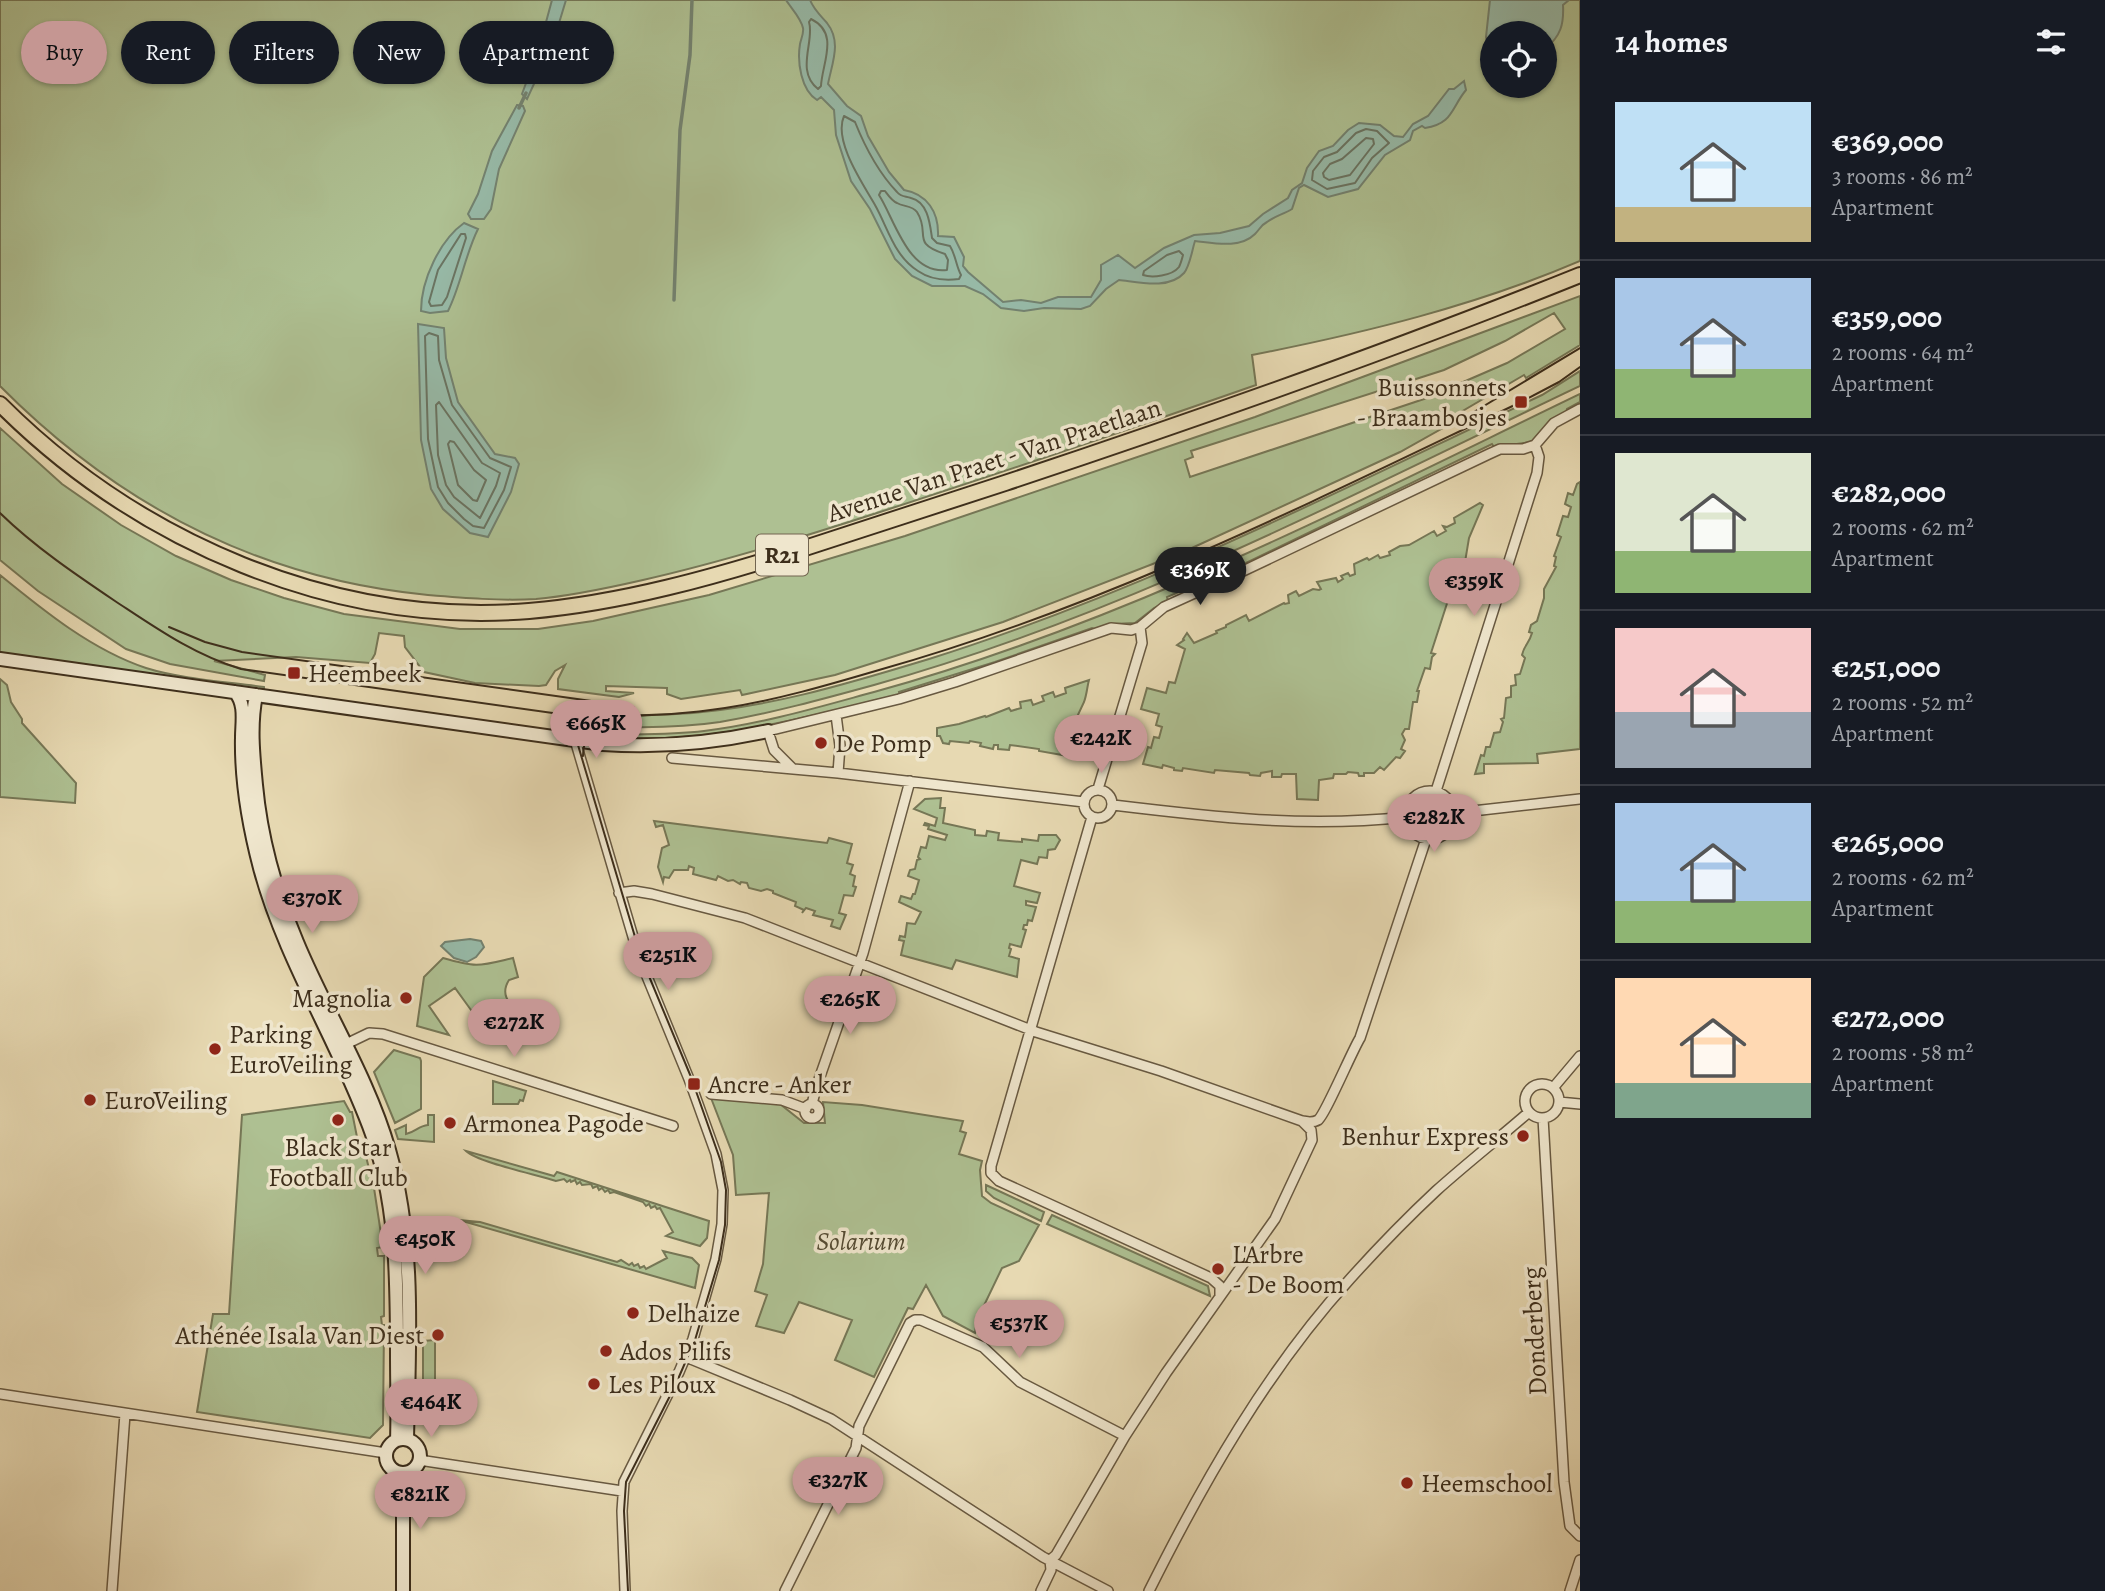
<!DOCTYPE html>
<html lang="en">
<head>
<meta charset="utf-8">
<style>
	:root { --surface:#171b24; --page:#20242c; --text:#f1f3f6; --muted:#9ea1a6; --line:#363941; --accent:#c59692 }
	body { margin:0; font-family:Alegreya,serif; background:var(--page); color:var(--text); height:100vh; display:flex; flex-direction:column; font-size:26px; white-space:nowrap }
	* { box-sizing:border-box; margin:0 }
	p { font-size:23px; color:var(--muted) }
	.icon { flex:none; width:38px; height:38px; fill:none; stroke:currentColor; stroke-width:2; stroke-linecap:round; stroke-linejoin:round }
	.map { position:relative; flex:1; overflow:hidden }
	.drawer { display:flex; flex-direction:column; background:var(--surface); width:525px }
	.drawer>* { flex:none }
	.hud { position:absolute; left:21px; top:21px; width:665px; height:63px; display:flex; gap:14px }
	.fabs { position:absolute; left:1480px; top:21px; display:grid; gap:14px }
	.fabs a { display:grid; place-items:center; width:77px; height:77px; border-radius:50%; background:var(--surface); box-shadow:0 2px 5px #0004; font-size:35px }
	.price { position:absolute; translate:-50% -60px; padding:0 16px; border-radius:24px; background:var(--accent); color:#111; font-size:23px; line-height:46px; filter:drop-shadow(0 2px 4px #0008) }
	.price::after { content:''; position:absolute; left:50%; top:42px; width:21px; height:16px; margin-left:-10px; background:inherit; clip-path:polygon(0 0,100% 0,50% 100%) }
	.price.current { background:#222; color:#fff }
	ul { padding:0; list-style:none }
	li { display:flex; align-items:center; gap:21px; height:175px; padding:0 35px }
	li+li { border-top:2px solid var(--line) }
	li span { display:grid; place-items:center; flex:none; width:196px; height:140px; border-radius:0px; color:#555 }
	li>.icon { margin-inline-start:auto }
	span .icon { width:84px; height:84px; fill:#fffc; stroke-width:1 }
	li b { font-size:30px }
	h2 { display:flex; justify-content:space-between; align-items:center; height:84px; padding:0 35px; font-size:30px }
	.chip { padding:0 24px; border-radius:32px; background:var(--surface); box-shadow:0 2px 5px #0004; font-size:24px; line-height:63px }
	.chip.current { background:var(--accent); color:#111 }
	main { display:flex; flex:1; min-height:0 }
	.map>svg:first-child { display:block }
	.green { fill:#aec092; stroke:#767756; stroke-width:2; fill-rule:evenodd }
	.water { fill:#97baa8; stroke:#738270; stroke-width:2 }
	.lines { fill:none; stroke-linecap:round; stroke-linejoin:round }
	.shore { stroke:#6a7462; stroke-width:2 }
	.stream { stroke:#738270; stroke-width:3.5 }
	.street-casing { stroke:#685941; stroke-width:12 }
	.secondary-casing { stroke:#3d2e1b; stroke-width:16 }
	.primary-casing { stroke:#3d2e1b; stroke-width:18 }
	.street { stroke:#efe6cd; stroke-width:9 }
	.secondary { stroke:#efe6cd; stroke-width:12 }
	.primary { stroke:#e7d9b2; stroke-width:14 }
	.tram { stroke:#3d2e1b; stroke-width:2 }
	.poi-dot { fill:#8f2418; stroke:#efe6cd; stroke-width:2.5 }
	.labels { text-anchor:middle; stroke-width:7; stroke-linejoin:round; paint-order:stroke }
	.shield { fill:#efe6cd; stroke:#726550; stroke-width:2 }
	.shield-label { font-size:24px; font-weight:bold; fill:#3d2e1b }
	.poi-label { font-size:26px; fill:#3d2e1b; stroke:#efe6cd; text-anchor:start }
	.street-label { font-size:26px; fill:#3d2e1b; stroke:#efe6cd }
	.park-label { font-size:26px; font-style:italic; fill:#544b33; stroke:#efe6cd }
</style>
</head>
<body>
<main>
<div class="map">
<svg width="1580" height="1591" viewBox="0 0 1580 1591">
	<rect width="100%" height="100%" fill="#e7d9b2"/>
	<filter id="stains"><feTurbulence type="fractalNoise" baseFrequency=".00286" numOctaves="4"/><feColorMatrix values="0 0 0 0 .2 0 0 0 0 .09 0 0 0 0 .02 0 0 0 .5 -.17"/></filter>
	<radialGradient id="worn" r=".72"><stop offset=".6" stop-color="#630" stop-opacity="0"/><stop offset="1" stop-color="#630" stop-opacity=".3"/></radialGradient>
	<path class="green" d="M0 0H1580V261C1475 306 1364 333 1252 355L1256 385C1130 429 1004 472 877 513 800 538 723 562 643 580 608 588 572 596 536 599 501 601 464 598 428 595 259 579 119 506 0 386ZM1493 33H1545V86H1493Z
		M1580 296V345L1526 378 1524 375 1449 419 1450 424 1400 452 1181 553 1003 622 835 675 742 695 740 690 681 699 667 694V688L606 686V691L634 693 619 697 558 689V679L565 665 555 671 546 685 539 686 475 683 424 672 405 647 404 636 379 633 375 654 370 663 296 657 214 661 265 675 264 681 170 664 126 649 38 591 0 560V428L62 484 121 525 176 556 231 580 284 598 344 614 460 629H538L593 621 709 595 905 536 1255 417ZM1554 313 1565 329 1507 363 1424 399 1190 477 1185 460 1193 457 1191 451 1444 370 1505 341Z
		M1580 371V386C1349 496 1122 616 874 685 823 699 772 713 720 722 680 728 638 728 598 726 619 712 651 716 676 714 761 710 847 684 929 659 1142 592 1340 490 1542 395Z
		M1580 394V402L1567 409 1566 413 1531 442 1494 447 1492 444 1246 563 1167 597 1168 601 1154 608 1135 623 1113 624 1097 630 1092 628 995 662 899 692 900 696 881 699C786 723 703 743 604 738V735C637 734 671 735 704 731 762 724 819 707 874 692 1122 624 1350 505 1580 394Z
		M1580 482V749L1537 754 1538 763 1484 764V773L1475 774 1481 755 1484 756 1486 747H1490L1494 733 1500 732 1503 722 1501 719 1504 718 1506 698 1511 697V686L1516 685 1515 675 1520 674 1525 658 1522 655C1524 645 1529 644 1532 633L1529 632 1531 625 1537 621 1544 598V589L1556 567 1554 566 1556 557 1554 556 1561 537 1557 535 1563 516 1568 517 1571 507 1565 504 1568 493 1573 495 1577 484Z
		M1480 503 1483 505 1469 538 1464 568 1458 566 1454 588H1452L1431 653 1435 654 1432 657 1430 669 1425 668 1417 691H1419L1417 702H1413L1409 729H1405L1402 734 1405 740 1401 749 1405 751 1400 758 1396 757 1384 770 1380 767 1374 773H1364V776H1359L1358 773 1348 772 1346 774H1334L1333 778 1319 780 1318 800 1297 799 1296 774H1282L1281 777H1272V771L1261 773 1260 776 1250 775 1249 773 1215 770 1214 773 1183 768 1182 771 1174 770V768L1163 765 1162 768 1143 764 1148 747 1151 748 1154 737 1159 738 1162 727 1156 725 1159 714 1141 709 1147 688 1166 693 1169 682 1175 683 1185 649 1177 645 1184 640 1183 639 1187 633 1194 643 1217 633 1216 631 1226 627V625L1246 615 1249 621 1284 603 1285 604 1289 603 1288 595 1296 591 1299 596 1313 589 1319 590 1321 589 1317 582 1336 578 1338 582 1343 579 1341 576 1348 573 1350 576 1355 574 1354 564 1367 558 1369 560 1378 555 1380 558 1390 555 1389 552 1400 546 1409 545 1434 531 1437 536 1446 531 1443 526 1447 527 1455 523 1454 518Z
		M0 575C44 611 92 650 146 668 181 679 228 682 264 687V691L0 654Z
		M0 679 7 685 11 702 22 719V723L76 783 75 803 0 797Z
		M1089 680C1087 687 1087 694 1084 702 1076 717 1070 737 1068 756L1039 751V749L1010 745 1009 750 998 749V745H994L993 749 980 746 981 743 970 741 969 743 950 741 949 744 943 743 940 736H937V728L959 724 985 716 986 717 1009 708 1011 711 1021 708 1020 702 1031 700 1033 705 1044 701 1042 696 1053 692 1055 697 1066 693 1065 688Z
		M941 798 940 808H945L943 823 975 830V835L986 836 987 831 999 833 998 840 1022 842V839L1038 841 1039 835H1056L1060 840 1055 849 1048 850 1047 858 1039 857 1037 864 1021 860 1014 886 1040 893 1037 903 1026 901V905L1036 907 1032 921 1028 920 1027 925H1024L1023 929 1026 930 1021 947 1010 944 1009 948 1011 949 1009 956 1019 959 1017 977 956 960 952 969 901 955 904 941 899 940 900 936 905 937 907 923 915 924 921 912 899 902 901 896 911 899 913 894H915L919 880 908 876 910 870 915 869 917 860 920 859 918 857 921 847 926 848 929 836 945 840 947 835 928 829 929 826 924 825 925 823 935 826 937 818 914 809 925 799Z
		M1415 815a16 16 0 1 1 32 0a16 16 0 1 1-32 0Z
		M654 821 827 843 829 838 852 844 847 863 853 865 850 874 855 876 853 886 856 887 853 896 844 895 839 913 846 915 840 929 831 926 833 920 813 915 815 911 806 908 802 913 804 910 795 906 796 902 773 893V891L767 889 761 891 749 888 747 883 741 882 740 884 733 880 728 881 718 876 716 880 693 874 694 868 689 866 688 870H674L669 878 664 877 663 882 658 867 662 848 669 845 663 825 656 827Z
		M443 958C478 968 479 966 513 958L518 977 509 980C495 1002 524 1011 528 1029L471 1010 455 988 429 1006 449 1035 417 1026 424 977Z
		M394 1050 420 1058 421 1061V1109L395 1123 374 1072Z
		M493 1081 526 1091 523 1101 520 1100 518 1104H493Z
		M711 1098 780 1104 804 1123H825L823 1102 862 1105 963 1121 960 1131 966 1133 959 1154 982 1161 980 1170 982 1196 991 1203 1039 1225 1019 1261 1002 1268 977 1320 975 1333 943 1316 926 1285 913 1309 908 1308 874 1377 835 1360 852 1320 799 1302 784 1333 756 1326 767 1295 755 1291 763 1264 769 1193 736 1195 733 1155Z
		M344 1101 350 1112H352L357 1137 363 1145 374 1188 383 1247 377 1248 378 1256H384V1316L381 1317 382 1325H384L383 1425 370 1438 197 1412 213 1314H229L242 1115Z
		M428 1115H434V1142L398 1139 395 1130 406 1125V1134C416 1132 418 1126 428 1125Z
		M466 1151 554 1176 557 1172 709 1221 707 1238 700 1246 666 1236 673 1232 660 1208 657 1209 655 1206 651 1208 649 1204 646 1206 643 1202 614 1192 610 1193 608 1190 605 1192 602 1188 599 1190 597 1186 593 1188 591 1184 582 1185 580 1182 577 1184 575 1180 571 1182 570 1180 567 1182 564 1179 556 1181C538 1175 477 1162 466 1151Z
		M986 1185 1044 1212 1041 1221 994 1198 986 1191Z
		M1052 1215 1208 1286 1210 1296 1047 1224Z
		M459 1220 480 1222 617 1262 621 1260 629 1265 632 1263 634 1266 638 1264 640 1268 644 1266 646 1269 667 1258 663 1251 692 1258 699 1265 695 1288Z
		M435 1340V1380H431L430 1389H425L423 1386V1341Z"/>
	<path class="water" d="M552 0H566L553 43 527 99 522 94 539 48Z
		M786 0H810C814 10 821 16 827 23 842 42 832 63 828 84L847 106 861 116 868 136 889 172 904 190C927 194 939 212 938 236L954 237 964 257 963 266 968 272 1003 302 1021 300 1041 303 1058 297H1091L1101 280V265L1118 255 1135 268 1164 248 1194 235 1220 233 1249 226 1263 214 1288 198 1292 190 1302 183 1307 168 1319 151 1333 146 1348 130 1359 123 1380 125 1394 136 1403 137 1413 124 1428 116 1449 89H1454L1464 81 1466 90C1451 108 1453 124 1425 128L1422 126 1413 131 1410 140 1385 155 1358 189 1328 197 1304 185 1299 188 1292 209C1284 214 1275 216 1267 222 1261 225 1260 229 1255 234 1240 249 1214 243 1195 241 1192 250 1190 266 1184 273 1169 290 1138 282 1119 280L1106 289 1090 306 1081 309 1044 308 1024 311 1001 308 983 294 965 286H932L912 276 895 259 870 209 851 181 836 135 834 110 821 97 817 100C801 90 797 62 800 44 801 39 804 33 803 28 801 18 791 8 786 0Z
		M1490 0H1569L1563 5C1564 24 1561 36 1545 49V33H1511L1507 27 1500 28 1497 33H1493V41L1487 43 1486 37Z
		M517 105 523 106 525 111 499 169 491 209 484 219H471L468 214 478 194 492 151Z
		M464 223 478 229C465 255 461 285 448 311L430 313 421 311C421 280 440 240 464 223Z
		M418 324 444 328 446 358 458 402 495 454 515 458 519 464 511 492 488 537 470 533 443 509 431 489 421 440Z
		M470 939 481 941 484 947 476 957 467 962 454 958 441 946 445 942Z"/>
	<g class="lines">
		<path class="shore" d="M811 19C840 33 822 63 821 86L818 89C795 71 815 41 809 22Z
			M844 116 855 122C865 147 878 172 897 192 901 197 905 196 911 198 928 202 930 224 932 238L937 243 950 246C956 256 956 266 961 275L959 279C944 281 931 280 918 271 894 256 888 228 875 205 863 184 833 141 844 116Z
			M1366 129 1377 131 1389 143 1372 158 1355 183 1327 189 1312 180 1313 171 1324 157 1337 152 1356 133Z
			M1366 138 1373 139 1374 144 1350 175 1329 180 1324 177 1323 173 1330 164 1342 159Z
			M881 191H885C888 195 892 201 897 203 903 207 912 205 917 212 931 234 910 243 945 254L948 260 947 270C908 275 895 220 879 195Z
			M461 234H465L466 238 447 297 442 305 431 306 429 302 438 270Z
			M1179 251 1183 255C1182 259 1181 263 1179 267 1172 276 1152 278 1143 275L1144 271 1167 255Z
			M429 333 438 336 439 360 452 405 490 458 511 467 504 490 484 528 473 526 464 519 448 503 438 487 428 439 425 336Z
			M439 402 482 463 500 473 496 486 480 518 454 497 446 485 438 455 436 405Z
			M450 441 454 442 474 470 486 480 477 501 473 500 458 485 448 444Z"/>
		<path class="stream" d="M519 108 526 93
			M674 300 680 130 690 55 692 0"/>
		<defs>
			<path id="street" d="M836 715 840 746 838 773
				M575 740 639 957 689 1079 716 1154 723 1190 722 1224 716 1259 693 1339 679 1372 624 1482 622 1511 625 1591
				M672 758 838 773 1084 802
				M792 768 774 750 768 731 899 699 955 682 1111 628 1131 630 1140 627 1164 607 1241 572 1489 454 1500 449H1523L1535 445 1554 423 1580 409
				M1098 789 1142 643 1140 627
				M1084 804a14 14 0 1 1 28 0a14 14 0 1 1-28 0Z
				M1406 815a24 24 0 1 1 48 0a24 24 0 1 1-48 0Z
				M1436 791 1537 473 1539 457 1535 445
				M1113 805C1212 817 1305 828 1406 817
				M1455 813 1580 799
				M1092 817 991 1166V1173L999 1181 1211 1278 1220 1286V1296
				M619 893 634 891 652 894 745 918 1036 1032 1161 1071 1302 1121C1307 1122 1313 1123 1318 1120 1325 1115 1352 1051 1360 1038L1426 839
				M342 1046 369 1033 383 1034 673 1126
				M1525 1101a17 17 0 1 1 34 0a17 17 0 1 1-34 0Z
				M1553 1088 1580 1056
				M711 1094 782 1100 806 1109
				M1559 1102 1580 1104
				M812 1104 816 1088 863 953 910 781
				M805 1111a7 7 0 1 1 14 0a7 7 0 1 1-14 0Z
				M1543 1118 1564 1482 1570 1526 1580 1536
				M686 1357 790 1400 831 1419 1043 1557 1108 1591
				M0 1394 386 1453
				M419 1460 622 1491
				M1050 1560 1056 1555 1125 1436 1166 1373 1275 1219 1312 1140 1311 1130 1303 1122
				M112 1591 125 1414
				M785 1591 856 1448 859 1426 910 1323 915 1320H921L983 1347 1020 1382 1125 1436
				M1041 1591 1051 1570 1050 1560
				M1149 1591C1204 1481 1267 1370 1350 1279 1377 1249 1406 1219 1436 1191 1466 1164 1498 1139 1529 1112
				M1570 1591 1580 1560"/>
			<path id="secondary" d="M0 659 603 744C659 748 713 743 768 731
				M235 692C246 704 242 722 242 737 241 781 249 826 260 868 284 958 336 1038 369 1126 397 1199 397 1278 397 1355 397 1383 398 1412 397 1440
				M256 695C250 725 253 754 256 785 261 840 276 892 297 942 326 1012 368 1077 389 1150 416 1244 409 1343 407 1439
				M386 1456a17 17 0 1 1 34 0a17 17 0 1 1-34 0Z
				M403 1591V1473"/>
			<path id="primary" d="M0 404C137 541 333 627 529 611 622 603 714 577 802 549 870 527 937 505 1005 483 1198 419 1391 351 1580 275"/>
		</defs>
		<use href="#street" class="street-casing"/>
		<use href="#secondary" class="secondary-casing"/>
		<use href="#primary" class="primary-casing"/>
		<use href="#street" class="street"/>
		<use href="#secondary" class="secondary"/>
		<use href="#primary" class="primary"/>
		<path class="tram" d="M1454 424 1580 348
			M0 513C35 547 75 574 115 601 156 628 194 655 241 669L567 715C619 717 674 716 725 708 777 700 828 685 879 670 1104 607 1311 502 1521 402L1559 382 1580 367
			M169 627 205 642 242 652 634 707
			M556 713 567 722 575 735 641 957 691 1077 721 1162 726 1190 725 1225 719 1260 695 1340 675 1386 626 1482 624 1511 628 1591
			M583 756C583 737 593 723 611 717"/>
	</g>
	<g class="poi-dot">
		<rect x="1514" y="395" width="14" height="14" rx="3.5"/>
		<rect x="287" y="666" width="14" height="14" rx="3.5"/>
		<circle cx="821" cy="743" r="7"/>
		<circle cx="406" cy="998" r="7"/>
		<circle cx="215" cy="1049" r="7"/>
		<rect x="687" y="1077" width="14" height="14" rx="3.5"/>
		<circle cx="90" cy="1100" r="7"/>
		<circle cx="338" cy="1120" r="7"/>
		<circle cx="450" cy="1123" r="7"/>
		<circle cx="1523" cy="1136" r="7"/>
		<circle cx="1218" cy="1269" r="7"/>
		<circle cx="633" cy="1313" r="7"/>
		<circle cx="438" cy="1335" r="7"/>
		<circle cx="606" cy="1351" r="7"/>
		<circle cx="594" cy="1384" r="7"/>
		<circle cx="1407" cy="1483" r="7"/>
	</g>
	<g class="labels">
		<rect class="shield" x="756" y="534.5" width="52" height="41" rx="5"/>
		<g class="shield-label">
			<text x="782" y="563">R21</text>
		</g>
		<g class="poi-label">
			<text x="1507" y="396" text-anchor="end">Buissonnets<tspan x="1507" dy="30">- Braambosjes</tspan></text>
			<text x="308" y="682">Heembeek</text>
			<text x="835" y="752">De Pomp</text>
			<text x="392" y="1007" text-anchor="end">Magnolia</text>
			<text x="229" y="1043">Parking<tspan x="229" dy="30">EuroVeiling</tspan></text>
			<text x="708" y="1093">Ancre - Anker</text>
			<text x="104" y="1109">EuroVeiling</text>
			<text x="464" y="1132">Armonea Pagode</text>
			<text x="1509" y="1145" text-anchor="end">Benhur Express</text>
			<text x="338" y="1156" text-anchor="middle">Black Star<tspan x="338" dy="30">Football Club</tspan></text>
			<text x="1232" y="1263">L'Arbre<tspan x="1232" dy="30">- De Boom</tspan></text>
			<text x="647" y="1322">Delhaize</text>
			<text x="424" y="1344" text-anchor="end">Athénée Isala Van Diest</text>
			<text x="620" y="1360">Ados Pilifs</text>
			<text x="608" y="1393">Les Piloux</text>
			<text x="1421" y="1492">Heemschool</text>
		</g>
		<g class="street-label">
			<text transform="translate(994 460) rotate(-18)" y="9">Avenue Van Praet - Van Praetlaan</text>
			<text transform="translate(1534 1331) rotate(-93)" y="9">Donderberg</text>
		</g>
		<g class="park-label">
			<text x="861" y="1250">Solarium</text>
		</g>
	</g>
	<rect width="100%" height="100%" filter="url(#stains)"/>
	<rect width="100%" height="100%" fill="url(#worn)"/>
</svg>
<div class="fabs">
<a><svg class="icon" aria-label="locate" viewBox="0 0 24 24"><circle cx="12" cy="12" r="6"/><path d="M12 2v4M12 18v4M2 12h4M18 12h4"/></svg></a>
</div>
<b class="price current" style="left:1200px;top:607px">€369K</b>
<b class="price" style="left:1474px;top:618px">€359K</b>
<b class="price" style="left:596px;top:760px">€665K</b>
<b class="price" style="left:1101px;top:775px">€242K</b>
<b class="price" style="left:1434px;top:854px">€282K</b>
<b class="price" style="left:312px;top:935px">€370K</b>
<b class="price" style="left:668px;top:992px">€251K</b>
<b class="price" style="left:850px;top:1036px">€265K</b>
<b class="price" style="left:514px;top:1059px">€272K</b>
<b class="price" style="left:425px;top:1276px">€450K</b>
<b class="price" style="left:1019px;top:1360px">€537K</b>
<b class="price" style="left:431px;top:1439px">€464K</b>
<b class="price" style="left:838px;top:1517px">€327K</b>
<b class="price" style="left:420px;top:1531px">€821K</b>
<div class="hud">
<a class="chip current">Buy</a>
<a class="chip">Rent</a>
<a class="chip">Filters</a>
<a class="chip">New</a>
<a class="chip">Apartment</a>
</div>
</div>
<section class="drawer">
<h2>14 homes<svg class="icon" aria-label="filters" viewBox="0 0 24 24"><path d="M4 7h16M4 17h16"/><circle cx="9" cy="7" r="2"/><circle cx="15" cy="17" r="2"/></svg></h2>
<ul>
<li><span style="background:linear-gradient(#bfe0f5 75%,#c2b280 0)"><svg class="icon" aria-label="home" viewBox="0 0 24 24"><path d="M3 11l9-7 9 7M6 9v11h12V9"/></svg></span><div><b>€369,000</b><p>3 rooms · 86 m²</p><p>Apartment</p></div></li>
<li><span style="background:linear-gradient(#a9c7e8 65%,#8fb573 0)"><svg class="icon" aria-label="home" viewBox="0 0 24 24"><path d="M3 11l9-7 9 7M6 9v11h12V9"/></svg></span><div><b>€359,000</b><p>2 rooms · 64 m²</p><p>Apartment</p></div></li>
<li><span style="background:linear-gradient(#dfe7d0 70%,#8fb573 0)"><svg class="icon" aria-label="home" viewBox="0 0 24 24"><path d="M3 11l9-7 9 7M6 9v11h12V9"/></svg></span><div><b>€282,000</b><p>2 rooms · 62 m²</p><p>Apartment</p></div></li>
<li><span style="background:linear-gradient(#f6c9c9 60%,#9aa5b1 0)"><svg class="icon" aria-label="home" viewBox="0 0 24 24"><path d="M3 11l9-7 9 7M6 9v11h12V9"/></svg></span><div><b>€251,000</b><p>2 rooms · 52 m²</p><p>Apartment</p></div></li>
<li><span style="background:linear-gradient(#a9c7e8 70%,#8fb573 0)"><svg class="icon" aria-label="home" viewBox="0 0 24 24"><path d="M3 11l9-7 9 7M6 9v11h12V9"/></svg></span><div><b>€265,000</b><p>2 rooms · 62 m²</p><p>Apartment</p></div></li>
<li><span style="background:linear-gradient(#ffd9b3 75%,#7fa58c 0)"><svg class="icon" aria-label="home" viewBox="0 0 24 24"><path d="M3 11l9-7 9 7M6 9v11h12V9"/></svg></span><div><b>€272,000</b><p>2 rooms · 58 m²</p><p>Apartment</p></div></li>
</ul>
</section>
</main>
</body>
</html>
